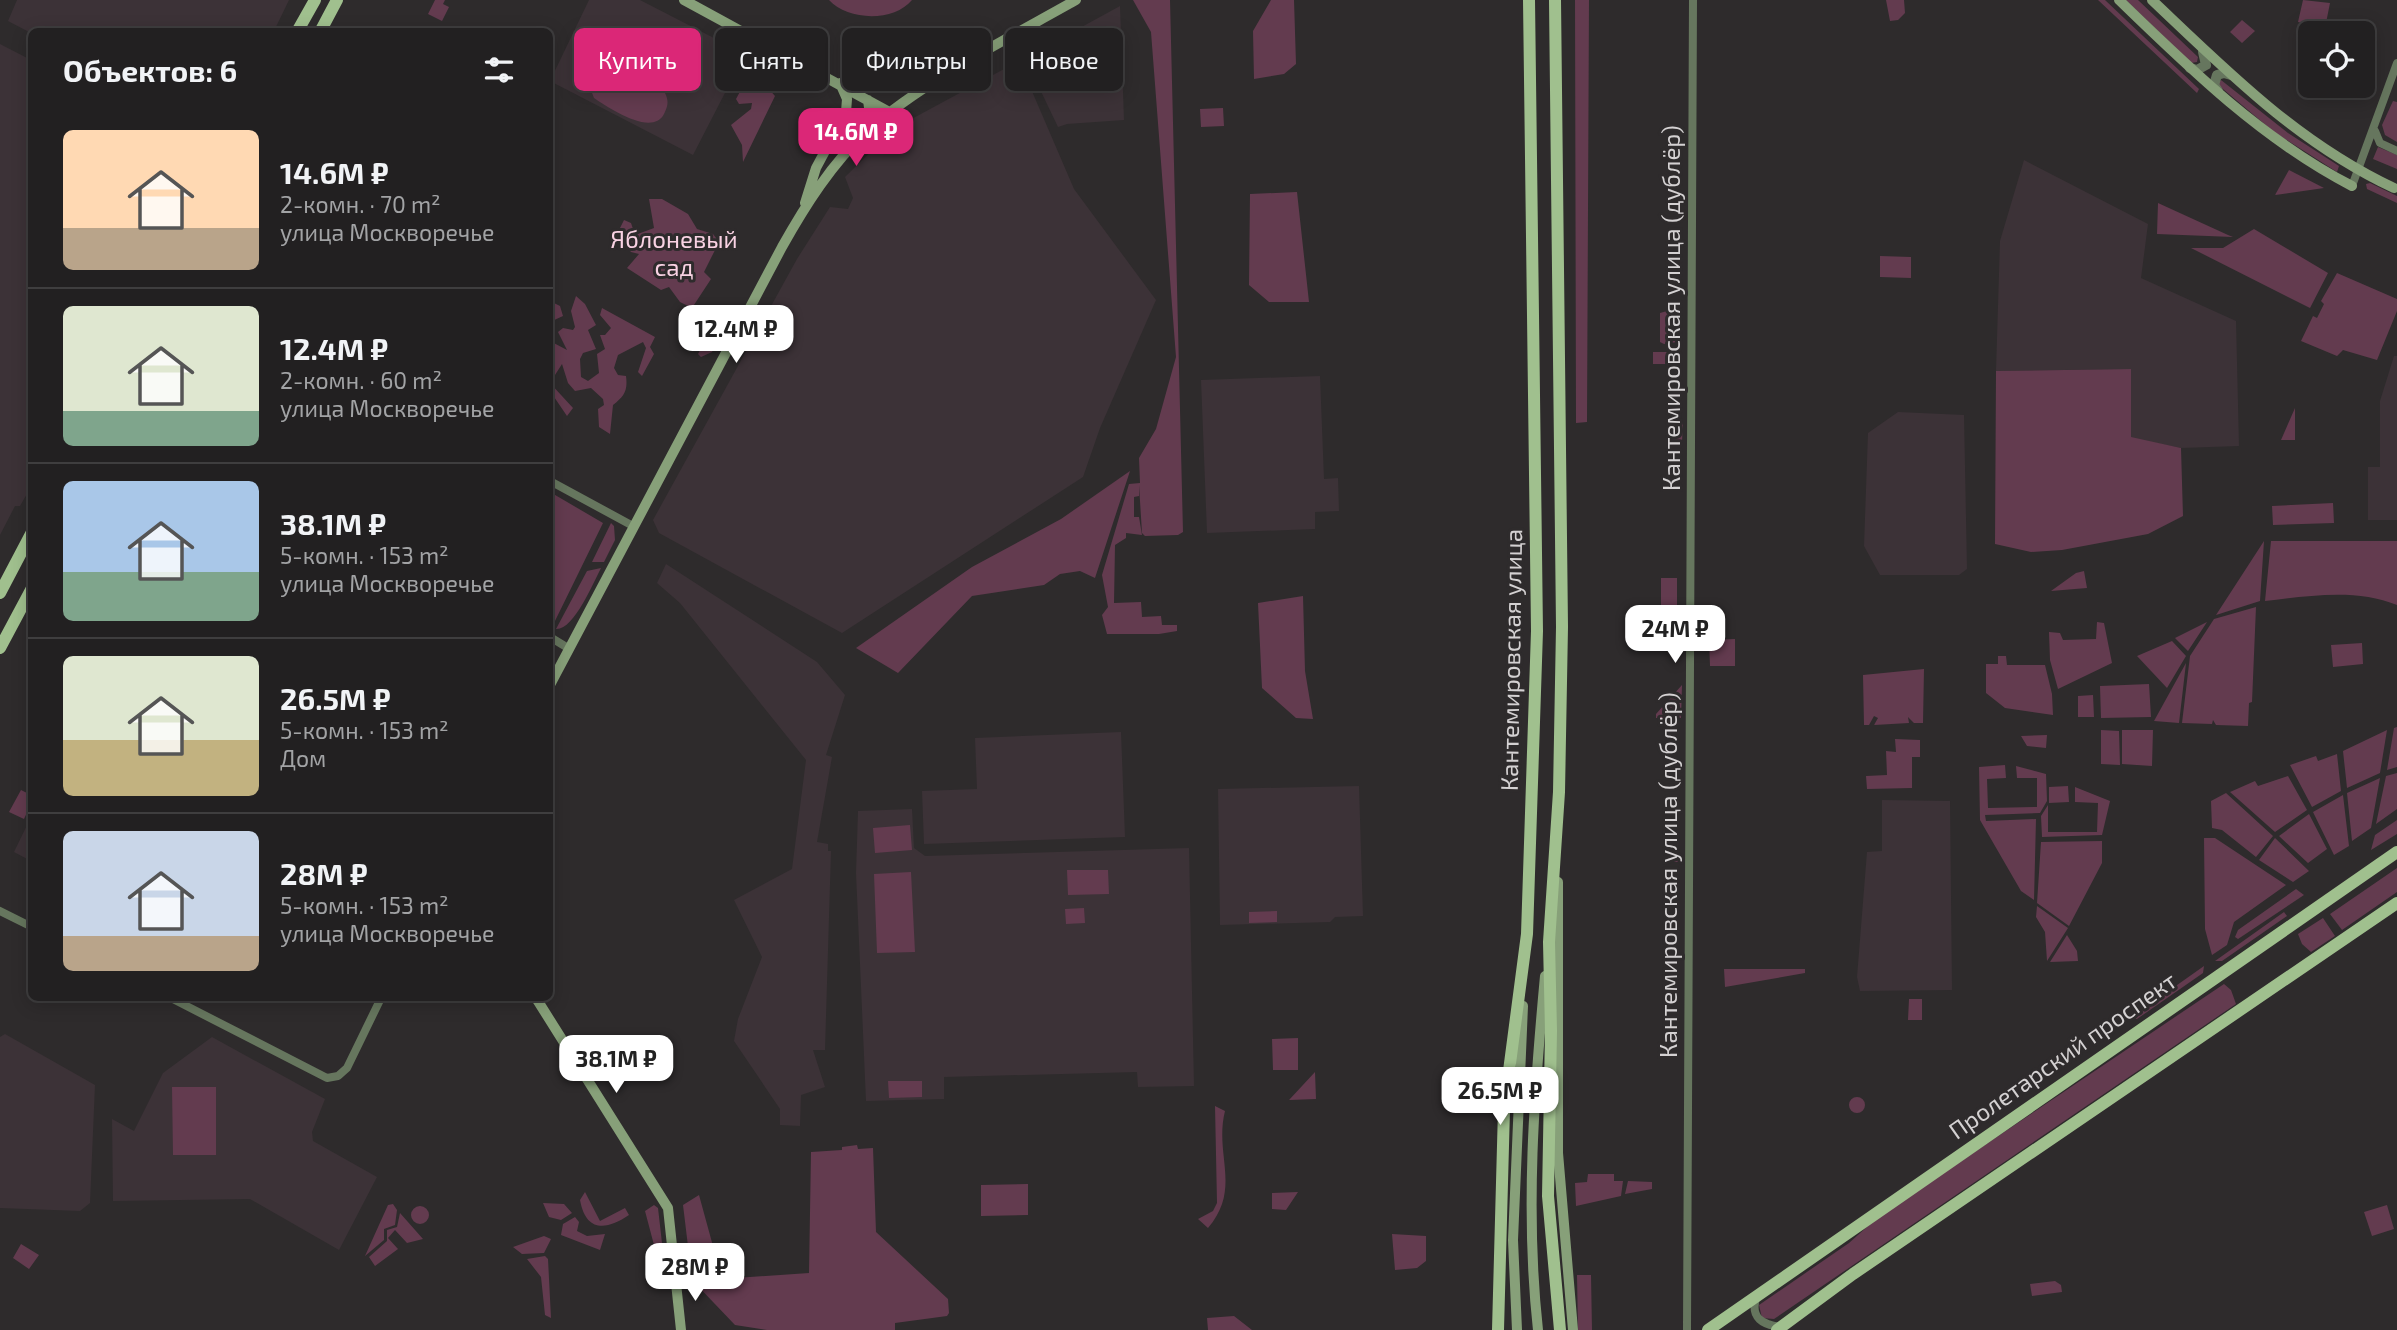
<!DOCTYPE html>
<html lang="ru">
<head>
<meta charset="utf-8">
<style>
	:root { --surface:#222021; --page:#2e2d2e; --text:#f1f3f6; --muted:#a2a3a5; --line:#3f3e3f; --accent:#db2777 }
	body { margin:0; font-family:"Exo 2",sans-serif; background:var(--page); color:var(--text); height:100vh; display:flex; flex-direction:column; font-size:26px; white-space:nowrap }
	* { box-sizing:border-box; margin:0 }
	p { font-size:23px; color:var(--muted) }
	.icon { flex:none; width:38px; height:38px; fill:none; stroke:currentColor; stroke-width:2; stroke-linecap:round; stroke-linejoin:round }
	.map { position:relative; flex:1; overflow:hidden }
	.drawer { position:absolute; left:28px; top:28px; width:525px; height:973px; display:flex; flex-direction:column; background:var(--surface); border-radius:10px; box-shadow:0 4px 18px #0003,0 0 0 2px var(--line) }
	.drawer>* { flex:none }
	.guide { position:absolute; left:574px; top:28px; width:665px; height:63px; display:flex; gap:14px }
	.buttons { position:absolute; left:2298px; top:21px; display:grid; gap:14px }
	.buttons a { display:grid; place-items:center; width:77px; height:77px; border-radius:10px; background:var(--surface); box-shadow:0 4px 18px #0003,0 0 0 2px var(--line); font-size:35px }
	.price { position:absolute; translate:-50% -60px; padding:0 16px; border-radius:14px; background:#fff; color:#222; font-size:23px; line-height:46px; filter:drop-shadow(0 2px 4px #0008) }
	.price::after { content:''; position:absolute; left:50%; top:42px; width:21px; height:16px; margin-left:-10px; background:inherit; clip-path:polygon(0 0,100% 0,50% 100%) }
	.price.selected { background:var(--accent); color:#fff }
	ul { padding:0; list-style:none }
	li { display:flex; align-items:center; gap:21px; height:175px; padding:0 35px }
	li+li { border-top:2px solid var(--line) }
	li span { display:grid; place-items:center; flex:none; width:196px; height:140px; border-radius:10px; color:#555 }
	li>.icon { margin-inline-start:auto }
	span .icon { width:84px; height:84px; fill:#fffc; stroke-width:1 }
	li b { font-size:30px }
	h2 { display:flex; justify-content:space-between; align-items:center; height:84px; padding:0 35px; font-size:30px }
	.tag { padding:0 24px; border-radius:10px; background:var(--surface); box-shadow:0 4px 18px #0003,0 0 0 2px var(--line); font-size:24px; line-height:63px }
	.tag.selected { background:var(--accent); color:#fff }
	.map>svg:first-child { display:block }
	.built { fill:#3c3237 }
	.green { fill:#633b4f }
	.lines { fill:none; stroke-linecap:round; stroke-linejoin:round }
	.minor { stroke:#66765e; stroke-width:8 }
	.tertiary { stroke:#66765e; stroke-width:10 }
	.secondary { stroke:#87a079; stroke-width:10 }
	.primary { stroke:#a0c08e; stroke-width:12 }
	.labels { text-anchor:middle; stroke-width:6; stroke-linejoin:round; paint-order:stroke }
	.park-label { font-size:24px; fill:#f9d2e3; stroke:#2e2b2c }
	.street-label { font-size:24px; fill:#d4d1d2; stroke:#2e2b2c }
</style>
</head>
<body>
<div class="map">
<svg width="2397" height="1330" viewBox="0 0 2397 1330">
	<rect width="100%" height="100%" fill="#2e2b2c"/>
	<path class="built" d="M17 0H289L274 31 31 33 8 21Z
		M589 0H640L745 54 693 155 550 81Z
		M1120 6 1124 120 1067 124 1058 127 1025 58Z
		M0 44 31 60 32 485 20 506H15L0 535Z
		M1019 61 1074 189 1156 300 1100 428 1083 477 842 633 659 533 653 520 797 259 830 207 848 209 853 198 845 177 895 128Z
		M2024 160 2148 224 2141 278 2236 321 2239 446 2181 448 2131 438V369L1996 371 2000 241Z
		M2394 356H2397V520H2368V467H2380V401Z
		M1320 376 1324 479 1338 478 1339 511 1315 512V529L1207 533 1201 380Z
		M1898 412 1964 415 1967 569 1959 575H1880L1864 546 1868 433Z
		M666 564 817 662 845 695 826 755 832 757 817 842 828 844V851H831L825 1050H813L825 1087 801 1095 800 1126 780 1125V1109L734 1041 738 1019 762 957 734 900 792 869 806 760 680 603 657 583Z
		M1121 732 1125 837 924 844 922 791 977 789 975 738Z
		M1359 786 1363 916 1335 917 1330 922 1220 925 1218 789Z
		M1882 800 1950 801 1952 990 1860 991 1857 977 1867 852 1882 851Z
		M912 809 914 848 925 856 1189 848 1194 1086 1138 1087 1137 1072 944 1077V1099L866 1101 856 873 858 811Z
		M31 817V861L14 852Z
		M5 1034 95 1085 90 1203 80 1211 0 1208V1037Z
		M212 1037 325 1099 312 1132 313 1141 377 1177 339 1250 250 1199 113 1201 112 1119 134 1131 163 1073Z"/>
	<path class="green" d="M435 0H445L443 4 449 7 442 21 428 14Z
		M829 0H912C894 22 848 21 829 0Z
		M1133 0H1170L1183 532 1178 535 1145 536 1142 533 1139 485V496L1134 497V517H1139L1142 535 1126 533V538L1115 545 1114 603 1141 602 1142 617 1161 616 1162 625H1177V631L1159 634H1107L1102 615 1108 607 1102 575 1129 484 1140 483 1139 458 1156 429 1176 357 1151 32Z
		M1271 0H1294L1296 64 1284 74 1254 79 1253 31Z
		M1575 0H1589L1587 422 1576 423Z
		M1886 0H1904L1905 13 1898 20 1890 21Z
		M2098 0H2105L2199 89 2197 93Z
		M2126 0H2138L2198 57 2197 62 2191 63Z
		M2303 0 2330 3 2325 28 2298 22Z
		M2242 20 2255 31 2242 43 2230 32Z
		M606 65 665 93C669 101 668 106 664 114 652 137 609 108 594 98L589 85 596 72Z
		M2221 80 2288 133 2339 166 2337 172 2274 132 2217 84Z
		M755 82 766 86 775 96 743 162 742 145 731 125 751 109 752 103 739 104 736 99 743 86Z
		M2393 101 2397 102V142L2385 135 2382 125Z
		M1223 108 1224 126 1201 127 1200 109Z
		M2378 147 2397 155V169L2373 159Z
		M2289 170 2324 188 2275 195Z
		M2370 183 2397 196V203L2367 189 2366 184Z
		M1297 192 1309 302H1269L1249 285 1250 194Z
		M649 199H662L688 214 697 229 713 234 719 242 704 272 711 279 692 308 680 302 669 287 661 290 627 268 639 254 631 252 617 234 624 220 631 223 635 235 654 228Z
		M2158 203 2228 235 2233 237 2157 234Z
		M2254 229 2328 273 2310 308 2191 248H2223Z
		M1880 256 1911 257V278L1880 277Z
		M2337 273 2397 299V311L2377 360 2343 350 2337 356 2301 341 2313 316 2317 318 2324 304 2321 301Z
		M576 296 585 304 596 325 588 330 596 349 583 353 580 359 581 377 588 381 599 373 597 354 605 349 600 335H605L611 328 600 315 602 308 655 337 650 347 654 354 642 376 638 372 646 348 643 342 618 355 614 368 618 375 626 376C628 391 624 396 613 405L610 434 599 427 598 409 604 405 603 399 591 388 575 391 568 383 562 364 555 375 550 373V379V341L567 350 558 332 563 328 573 330 575 327 571 311Z
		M550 301 560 306 563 316 550 322Z
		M1674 309 1677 312V342L1664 344 1660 342V313Z
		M717 317 728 322 712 352 701 357 698 354Z
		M1674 352V364H1653V352Z
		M2131 369V437L2181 448 2183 516 2148 534 2062 550 2031 552 1995 544 1996 371Z
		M550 383 573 408 567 416 550 391Z
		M2295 408V440H2281Z
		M1671 421H1683L1682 442H1671Z
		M1130 471 1095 578 1080 571 1060 574 1044 585 972 596 898 673 856 648 972 567 1061 519Z
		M550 492 603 523 554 623 550 621Z
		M2333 503 2334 523 2273 525 2272 506Z
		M611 523 614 526 615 540 604 562H592Z
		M2264 541 2260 601 2216 615Z
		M2271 541H2397V605C2357 588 2307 596 2265 601Z
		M601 568C593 583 574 630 556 629L587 571Z
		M2084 571 2087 588 2051 591 2076 573Z
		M1661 578H1677V631H1661Z
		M1303 596 1305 671 1313 719 1296 718 1262 688 1258 603Z
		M2256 607 2252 702 2249 703 2248 726 2216 725 2213 720 2212 724 2182 723 2190 656 2214 619Z
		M2097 622 2104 623 2112 663 2058 689 2050 660 2049 632 2060 633 2063 640 2096 639Z
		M2207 622 2188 651 2175 638Z
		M1735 639V666H1710L1709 640Z
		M2172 641 2186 656 2167 688 2137 656Z
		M2362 643 2363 664 2333 667 2331 645Z
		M1998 656H2006L2007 665H2045L2052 694 2053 715 2005 708 1986 693V664H1998Z
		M2186 663 2179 723 2154 721Z
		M1924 669 1923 723H1914L1908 717 1909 723 1874 725 1878 718 1874 716 1869 725H1864L1863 675Z
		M2149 684 2151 717 2101 718 2100 686Z
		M1682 685 1681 718H1656V714Z
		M2093 695 2094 717H2078V696Z
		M2397 727V767L2387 770 2394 728Z
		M2101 730 2119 731 2120 765 2101 764Z
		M2122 730H2153L2152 766 2122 764Z
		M2387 730 2380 773 2347 788 2343 751Z
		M2047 735 2046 748 2027 746 2021 736Z
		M1895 739 1920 740V757H1912V788L1867 789 1866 776 1887 775 1886 751 1896 752Z
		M2337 754 2341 791 2312 807 2290 765 2316 756 2318 761Z
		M2005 765 2006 778 1987 779 1988 808 2037 807V778H2017L2016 766 2046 774 2047 801 2040 813 1985 815 1986 821 2036 819 2034 900 2021 891 1980 820 1979 767Z
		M2397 773V809L2376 824 2386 776Z
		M2288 776 2307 810 2275 832 2230 792 2255 781 2258 786Z
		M2380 778 2371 828 2352 841 2347 793Z
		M2068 786 2069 802 2049 803V787Z
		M2075 787 2110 801 2102 835 2042 837 2041 816 2048 805V832H2097L2098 803 2075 802Z
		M21 790 31 795V804L24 819 9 812Z
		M2226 793 2273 836 2256 857 2222 830 2212 828 2211 801Z
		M2343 795 2349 846 2334 855 2313 812Z
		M2309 814 2327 849 2308 863 2279 836Z
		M2397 820V834L2371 850 2375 835Z
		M910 825 912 850 875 853 873 828Z
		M2204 838H2215L2286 885 2234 922 2227 945 2212 955 2205 929Z
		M2275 838 2309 871 2293 882 2259 860Z
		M1668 840H1677L1678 862H1668Z
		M2102 841V863L2069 926 2037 903 2041 842Z
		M2397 868V892L2342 930 2330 914Z
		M1108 870 1109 894 1068 895 1067 870Z
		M911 872 915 952 877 953 874 874Z
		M2296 889 2304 895 2238 939 2235 937 2238 930Z
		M2037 906 2068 928 2047 961 2045 932 2036 917Z
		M1084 908 1085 923 1066 924 1065 909Z
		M1277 911V922L1249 923V912Z
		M2284 912 2287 916 2222 961H2215Z
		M2323 918 2335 936 2311 952 2302 944 2298 934Z
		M2067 935 2077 951 2078 961 2050 962Z
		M2204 966 2203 973 2137 1019H2129Z
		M1724 969H1805V973L1725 987Z
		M2224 984 2231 990 2236 1004 1774 1319 1762 1318 1759 1305 1849 1243 1878 1217Z
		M1909 999H1922V1020H1908Z
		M1298 1038V1070H1273L1272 1039Z
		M1315 1072 1316 1099 1289 1100Z
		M888 1081H922V1097L889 1098Z
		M172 1087H216V1155H173Z
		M1849 1105a8 8 0 1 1 16 0a8 8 0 1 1-16 0Z
		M1215 1106 1225 1111C1214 1155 1242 1188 1208 1228L1198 1219 1213 1211 1217 1203Z
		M857 1145 858 1149 873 1148 876 1232 948 1299 949 1313 947 1316 895 1323V1330H767L735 1325 693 1281 809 1273 811 1152 842 1150V1147Z
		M1588 1174H1614V1181H1623L1621 1196 1576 1206 1575 1183 1587 1182Z
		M1628 1181 1652 1182V1189L1625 1194Z
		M1028 1184V1215L981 1216V1185Z
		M585 1192 600 1221 625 1208 629 1215C607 1230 586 1233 580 1200Z
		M1298 1192 1286 1210 1272 1209V1193Z
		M699 1195 719 1268 691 1271 683 1205Z
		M543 1203 564 1204 572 1213 561 1220 549 1217Z
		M393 1204 397 1210 395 1225 384 1229V1240L365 1256 388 1205Z
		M654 1205 658 1208 662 1243 654 1245 645 1211Z
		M2387 1205 2394 1229 2372 1236 2364 1212Z
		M411 1215a9 9 0 1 1 18 0a9 9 0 1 1-18 0Z
		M400 1213 423 1239 407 1243 395 1230 388 1238 398 1249 375 1266 369 1257 387 1241V1230L397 1227Z
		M575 1217 579 1222 577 1231 587 1236 605 1234 600 1250 561 1235 563 1224Z
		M1392 1234 1426 1236V1261L1417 1268 1395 1270Z
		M544 1236 551 1239 544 1253 522 1254 513 1247Z
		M21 1244 39 1255 29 1269 13 1258Z
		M545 1256 548 1259 551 1318 545 1315 541 1277 527 1259Z
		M1577 1275H1591L1592 1330H1578Z
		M2055 1281 2061 1285 2062 1292 2032 1296 2030 1284Z
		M1234 1316 1252 1330H1208L1207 1318Z"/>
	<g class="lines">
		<path class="minor" d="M2375 131 2380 143 2397 151
			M2352 186 2397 63
			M550 481 633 526
			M550 637 568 648
			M0 911 32 927
			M171 998 327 1078 338 1076 347 1068 381 998
			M1756 1298C1750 1318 1763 1325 1781 1327
			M1687 1330 1693 0"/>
		<path class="tertiary" d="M2190 68 2197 70 2206 65 2203 52
			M2218 91 2214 85 2217 75 2224 73 2231 75"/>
		<path class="secondary" d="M684 0 891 113
			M2119 0C2190 69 2263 140 2352 186
			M2152 0C2228 72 2298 143 2394 188
			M866 132 870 115 868 100
			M805 203 816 168 846 112 847 99 840 83
			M550 685 782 247C805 206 832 163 867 131 925 80 1009 38 1076 0
			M1558 882V1153L1573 1330
			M536 998 668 1208 681 1330
			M1517 1330 1513 1240 1523 1006
			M1538 1330C1525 1212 1534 1094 1545 976"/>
		<path class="primary" d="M1555 0 1562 627 1559 792 1549 942 1551 1031 1548 1196 1560 1330
			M297 32 315 0
			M320 32 337 0
			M0 593 32 532
			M0 648 32 588
			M1498 1330 1504 1109 1527 934 1537 631 1529 0
			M1708 1330 2397 852
			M1777 1330 1853 1274 2397 903"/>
	</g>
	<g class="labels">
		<g class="park-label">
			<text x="674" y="248">Яблоневый<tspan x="674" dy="28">сад</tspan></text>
		</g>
		<g class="street-label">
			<text transform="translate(1672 308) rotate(-90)" y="8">Кантемировская улица (дублёр)</text>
			<text transform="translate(1512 660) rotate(-89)" y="8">Кантемировская улица</text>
			<text transform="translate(1669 875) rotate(-90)" y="8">Кантемировская улица (дублёр)</text>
			<text transform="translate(2063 1056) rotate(-35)" y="8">Пролетарский проспект</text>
		</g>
	</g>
</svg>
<div class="buttons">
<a><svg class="icon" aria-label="locate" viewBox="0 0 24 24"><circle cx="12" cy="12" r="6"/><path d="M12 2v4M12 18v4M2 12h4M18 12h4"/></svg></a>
</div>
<b class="price selected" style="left:856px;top:168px">14.6M ₽</b>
<b class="price" style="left:736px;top:365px">12.4M ₽</b>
<b class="price" style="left:1675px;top:665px">24M ₽</b>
<b class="price" style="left:616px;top:1095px">38.1M ₽</b>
<b class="price" style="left:1500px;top:1127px">26.5M ₽</b>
<b class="price" style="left:695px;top:1303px">28M ₽</b>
<div class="guide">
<a class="tag selected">Купить</a>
<a class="tag">Снять</a>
<a class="tag">Фильтры</a>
<a class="tag">Новое</a>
</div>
<section class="drawer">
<h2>Объектов: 6<svg class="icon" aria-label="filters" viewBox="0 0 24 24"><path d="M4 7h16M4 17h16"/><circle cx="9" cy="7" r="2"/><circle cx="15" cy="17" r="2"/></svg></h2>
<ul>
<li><span style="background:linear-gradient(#ffd9b3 70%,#b9a48a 0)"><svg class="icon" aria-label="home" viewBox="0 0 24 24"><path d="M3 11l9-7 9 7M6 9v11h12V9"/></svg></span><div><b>14.6M ₽</b><p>2-комн. · 70 m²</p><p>улица Москворечье</p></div></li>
<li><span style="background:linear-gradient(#dfe7d0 75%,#7fa58c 0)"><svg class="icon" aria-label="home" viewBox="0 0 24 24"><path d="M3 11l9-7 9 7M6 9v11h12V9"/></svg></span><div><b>12.4M ₽</b><p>2-комн. · 60 m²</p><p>улица Москворечье</p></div></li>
<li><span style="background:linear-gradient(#a9c7e8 65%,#7fa58c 0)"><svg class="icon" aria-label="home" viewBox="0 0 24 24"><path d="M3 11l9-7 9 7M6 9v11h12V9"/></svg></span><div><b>38.1M ₽</b><p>5-комн. · 153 m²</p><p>улица Москворечье</p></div></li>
<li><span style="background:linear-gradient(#dfe7d0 60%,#c2b280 0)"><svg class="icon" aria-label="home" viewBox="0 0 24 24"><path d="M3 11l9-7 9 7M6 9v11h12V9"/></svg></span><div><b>26.5M ₽</b><p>5-комн. · 153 m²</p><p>Дом</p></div></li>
<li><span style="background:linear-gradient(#c9d6e8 75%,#b9a48a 0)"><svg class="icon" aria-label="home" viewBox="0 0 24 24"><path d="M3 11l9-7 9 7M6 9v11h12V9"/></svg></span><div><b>28M ₽</b><p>5-комн. · 153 m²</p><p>улица Москворечье</p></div></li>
</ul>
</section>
</div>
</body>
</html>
